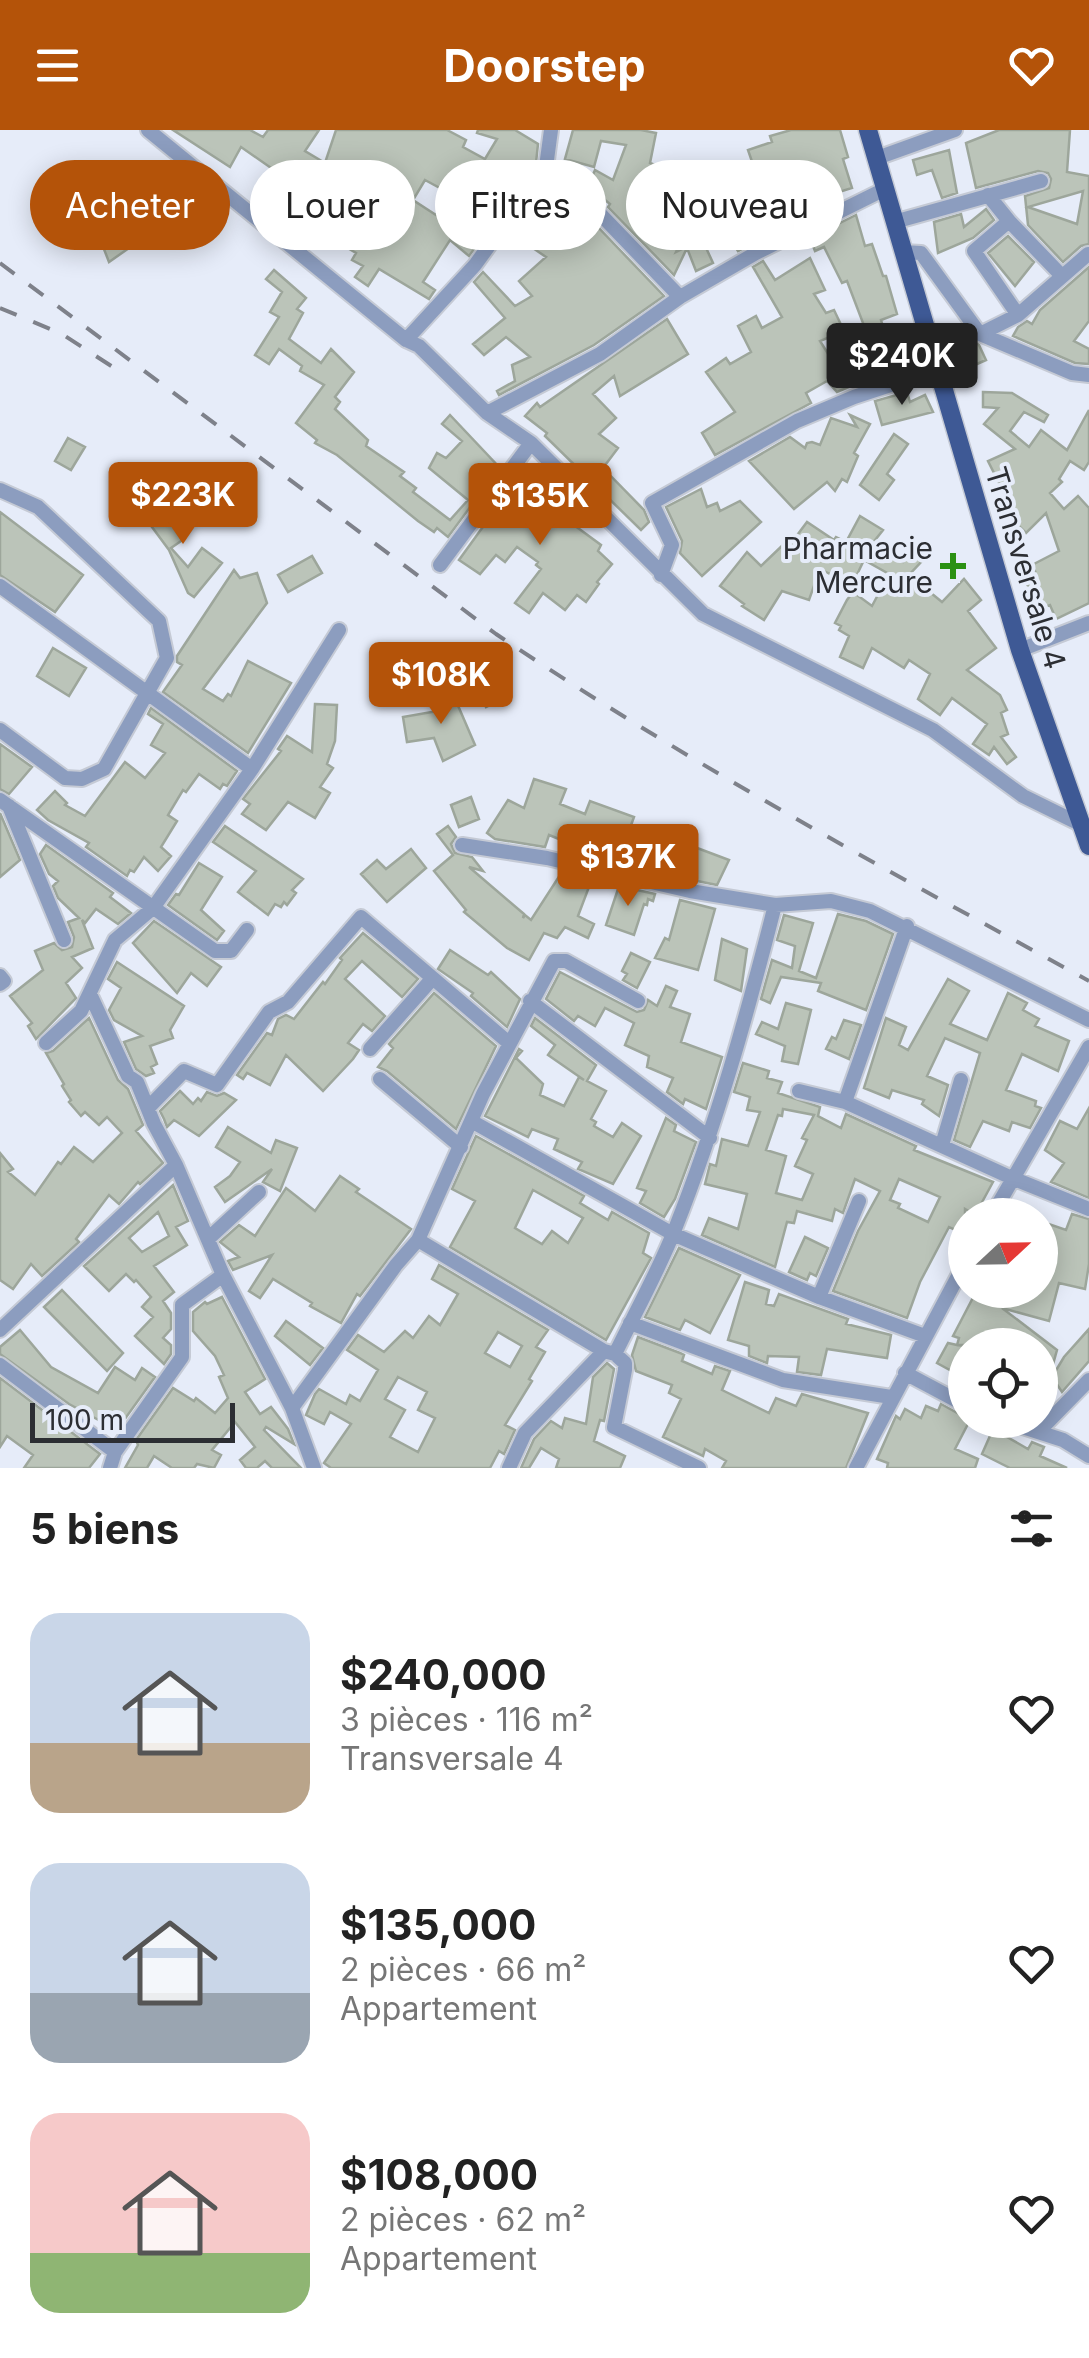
<!DOCTYPE html>
<html lang="fr">
<head>
<meta charset="utf-8">
<style>
	:root { --surface:#fff; --page:#f6f6f6; --text:#222; --muted:#767676; --accent:#b45309 }
	body { margin:0; font-family:Inter,sans-serif; background:var(--page); color:var(--text); height:100vh; display:flex; flex-direction:column; font-size:38px; white-space:nowrap }
	* { box-sizing:border-box; margin:0 }
	p { font-size:32px; color:var(--muted) }
	.icon { flex:none; width:55px; height:55px; fill:none; stroke:currentColor; stroke-width:2; stroke-linecap:round; stroke-linejoin:round }
	.map { position:relative; height:1338px; overflow:hidden }
	.drawer { display:flex; flex-direction:column; background:var(--surface); flex:1 }
	.drawer>* { flex:none }
	.top-card { position:absolute; left:30px; top:30px; width:1030px; height:90px; display:flex; gap:20px }
	.needle { width:65px; rotate:68deg }
	.buttons { position:absolute; left:948px; top:1068px; display:grid; gap:20px }
	.buttons a { display:grid; place-items:center; width:110px; height:110px; border-radius:50%; background:var(--surface); box-shadow:0 5px 25px #0003; font-size:50px }
	.scale { position:absolute; left:30px; bottom:25px; width:205px; box-sizing:border-box; padding-left:10px; border:5px solid #2c2e33; border-top:0; font-size:28px; line-height:35px; white-space:nowrap; color:#2c2e33; -webkit-text-stroke:8px #e6ecf9; paint-order:stroke }
	.price { position:absolute; translate:-50% -85px; padding:0 22px; border-radius:10px; background:var(--accent); color:#fff; font-size:32px; line-height:65px; filter:drop-shadow(0 2px 5px #0008) }
	.price::after { content:''; position:absolute; left:50%; top:60px; width:30px; height:22px; margin-left:-15px; background:inherit; clip-path:polygon(0 0,100% 0,50% 100%) }
	.price.on { background:#222; color:#fff }
	ul { padding:0; list-style:none }
	li { display:flex; align-items:center; gap:30px; height:250px; padding:0 30px }
	li span { display:grid; place-items:center; flex:none; width:280px; height:200px; border-radius:30px; color:#555 }
	li>.icon { margin-inline-start:auto }
	span .icon { width:120px; height:120px; fill:#fffc; stroke-width:1 }
	li b { font-size:42px }
	h2 { display:flex; justify-content:space-between; align-items:center; height:120px; padding:0 30px; font-size:42px }
	.chip { padding:0 35px; border-radius:45px; background:var(--surface); box-shadow:0 5px 25px #0003; font-size:35px; line-height:90px }
	.chip.on { background:var(--accent); color:#fff }
	header { display:flex; justify-content:space-between; align-items:center; height:130px; padding:0 30px; background:var(--accent); color:#fff; font-size:45px; font-weight:700 }
	.map>svg:first-child { display:block }
	.building { fill:#bbc4b9; stroke:#9da69b; stroke-width:2.5; fill-rule:evenodd }
	.lines { fill:none; stroke-linecap:round; stroke-linejoin:round }
	.minor-casing { stroke:#c5cad5; stroke-width:18 }
	.major-casing { stroke:#c5cad5; stroke-width:21 }
	.minor { stroke:#8c9dbf; stroke-width:14 }
	.major { stroke:#3e5995; stroke-width:18 }
	.rail { stroke:#7e818a; stroke-width:4; stroke-dasharray:18 18; stroke-linecap:butt }
	.poi-dot { fill:#2b9113; stroke:#e6ecf9; stroke-width:4 }
	.labels { text-anchor:middle; stroke-width:8; stroke-linejoin:round; paint-order:stroke }
	.poi-label { font-size:30px; fill:#2c2e33; stroke:#e6ecf9; text-anchor:end }
	.street-label { font-size:30px; fill:#2c2e33; stroke:#e6ecf9 }
</style>
</head>
<body>
<header><svg class="icon" aria-label="menu" viewBox="0 0 24 24"><path d="M4 6h16M4 12h16M4 18h16"/></svg>Doorstep<svg class="icon" aria-label="heart" viewBox="0 0 24 24"><path d="M12 20l-8-8c-3-5 5-10 8-4 3-6 11-1 8 4z"/></svg></header>
<div class="map">
<svg width="1089" height="1338" viewBox="0 0 1089 1338">
	<rect width="100%" height="100%" fill="#e6ecf9"/>
	<path class="building" d="M173 0H250L263 7 268 0H319L305 21 325 33 336 0H447L466 10 463 17 485 29 497 9 477 3 478 0H515L538 14 536 33 494 90 492 88 501 73 474 57 456 89 480 111 469 126 450 110 423 152 435 160 429 169 379 139 368 156 355 147 363 136 352 130 356 123 321 102 331 84 312 74 306 85 294 79 290 83 259 62 274 40 241 17 230 37ZM425 50 449 63 436 85 413 70Z
		M573 0H641L656 3 650 33 677 44 691 41 694 55 668 62 687 70 684 75 690 82 684 94 688 96 676 122 702 109 713 133 696 141 687 118 674 145 608 77 610 74 588 56 595 40 613 50 626 15 601 11 594 37 565 29Z
		M791 0H840L848 27 843 29 852 58 785 79 777 52 761 58 748 20 772 12 770 6Z
		M999 0H1070L1067 42 1089 46V114L1081 116 1063 132 1028 95 1025 66 1049 58 1051 49 1048 43 1038 41 976 58 966 13ZM1083 61 1077 94 1028 77Z
		M949 20 957 63 942 68 932 40 917 45 913 30Z
		M557 59 576 74 572 81 595 94 664 166 594 215 499 265 497 261 515 251 512 235 530 227 506 207 484 225 473 214 505 188 474 152 483 142 515 176 532 166 519 151 546 127 511 103 522 88 538 99Z
		M66 79a15 15 0 1 1 30 0a15 15 0 1 1-30 0Z
		M986 79 994 90 973 108 938 123 934 92 961 84 964 97Z
		M787 84 791 94 738 121 731 110 765 90 768 94Z
		M856 85 865 116 872 114 883 146H886L897 184 881 190 890 219 894 218 901 237 868 251 858 206 853 208 850 198 863 193 847 151 842 153 824 117 815 121 810 108Z
		M121 96 131 108 129 118 109 132 102 114 104 101Z
		M1008 106 1034 132 1015 156 988 123Z
		M810 128 825 160 814 164 826 183 834 180 844 201 820 211 849 257 837 262 827 251 806 263 811 273 715 325 702 303 735 282 706 242 726 228 730 234 751 222 738 196 756 186 762 198 782 187 753 137 763 131 775 150Z
		M1089 137V191L1074 211 1089 219V234L1075 233 1013 206 1018 197 1027 191 1032 194 1040 180Z
		M274 140 306 168 297 179 303 183 289 209 321 233 331 219 354 242 335 267 340 272 335 279 368 310 366 316 404 342 400 346 416 358 413 362 450 390 468 370 429 338 437 323 446 328 462 311 442 294 450 285 499 337 478 358 482 361 448 407 437 398 434 402 418 391 337 325 315 313 317 310 296 293 324 255 300 241 302 236 279 219 269 234 255 225 279 187 270 182 282 162 266 149Z
		M667 189 688 224 620 266 614 246 593 264 616 288 599 304 618 318 603 338 644 380 649 392 641 400 545 306 547 303 525 286 537 273 540 277Z
		M967 205 979 215 986 230 968 238 956 210Z
		M907 262 910 272 925 265 933 282 882 295 875 271Z
		M983 262 1012 263 1048 285 1044 292 1024 282 1010 301 1029 317 1041 300 1067 320 1089 280V332L1084 340 1070 331 1059 349 1062 352 1050 363 1064 379 1078 366 1089 378V473L1056 489 1050 475 1037 480 1023 444 1035 441 1032 435 1059 421 1046 383 1026 403 1014 391 1009 373 988 331 1015 319 984 294 998 278 983 277Z
		M850 285 870 294 854 323 858 326 847 352 842 349 835 361 827 352 794 379 749 331 790 307 805 318 807 313 812 312 820 315 831 288 857 297Z
		M894 304 908 314 887 344 894 350 879 370 860 355Z
		M68 308 85 317 71 340 55 331Z
		M519 347 554 376 552 379 601 415 598 421 612 434 597 452 599 454 586 472 577 465 565 480 543 463 529 483 515 473 541 439 536 435 538 432 517 417 505 432 496 425 480 444 459 430Z
		M701 359 707 377 717 373 720 381 740 371 761 392 702 446 680 423 682 411 666 377Z
		M177 362 186 372 169 386 184 409 171 418 188 437 202 418 222 433 194 467 188 463 169 420 146 389Z
		M0 382 83 445 55 482 0 445Z
		M860 386 883 400 872 414 903 432 912 422 922 431 909 445 942 472 964 449 981 470 968 481 996 518 967 540 1000 565 1007 580 1001 583 1008 604 1001 607 1016 627 1007 634 994 617 989 625 973 614 987 594 952 568 940 585 918 569 930 544 909 530 904 538 872 518 863 538 840 527 849 506 839 500 841 496 835 493 847 470 853 462 872 476 889 444 864 430 852 455 820 439 809 470 782 461 764 490 742 476 744 474 720 456 747 422 761 436 785 413 789 416 807 392 834 410 836 407 846 412Z
		M312 426 322 443 288 462 278 445Z
		M234 440 240 448 257 443 267 473 203 559 223 571 228 564 231 566 248 531 291 553 248 623 163 562 182 535 177 532V526Z
		M53 518 86 538 69 566 37 546Z
		M488 542 493 555 497 553 504 568 486 577 471 547Z
		M453 564 475 615 443 631 434 608 407 612 403 587 449 579 415 572Z
		M315 574 337 575 335 611 327 634 333 638 320 657 330 663 315 688 288 672 266 700 242 684 250 674 243 669 281 621 278 619 287 606 312 622Z
		M151 578 237 641 227 656 223 654 220 659 199 644 186 662 183 660 168 685 177 691 161 717 171 726 158 741 144 727 134 742 130 740 127 746 86 717 89 713 48 690 37 680 55 661 67 673 65 675 85 686 125 632 145 648 165 623 151 615 163 594 148 584Z
		M0 614 32 637 9 664 0 659Z
		M534 649 566 659 560 674 585 684 590 671 634 687 630 698 650 708 652 701 729 730 717 755 653 742 659 726 626 709 617 733 571 723 574 715 549 705 545 717 495 709 487 703 508 670 524 678Z
		M471 667 479 689 459 697 451 675Z
		M0 683 20 730 0 747Z
		M225 696 303 749 292 760 296 763 287 775 284 772 281 777 275 774 268 785 238 762 256 741 213 712Z
		M448 696 456 707 451 714 455 723 472 727 483 741 469 737 524 784 523 788 525 785 531 790 562 742 592 749 578 786 594 794 588 808 565 797 557 808 544 803 529 830 507 818 464 782 466 780 434 741 453 725 437 704Z
		M46 715 113 763 110 767 131 783 118 794 96 779 85 793 82 790 93 818 72 827 82 838 66 853 76 868 36 909 28 896 32 893 10 866 43 840 35 821 54 813 62 820 72 817 74 807 68 792 79 788 58 768 53 756 58 751 49 744 40 724Z
		M411 719 426 738 387 772 361 744 377 730 386 739Z
		M199 733 222 747 201 780 224 801 217 810 168 775 176 764 179 765Z
		M619 756 655 764 653 771 648 769 647 775 644 774 634 805 606 795Z
		M680 770 715 779 698 840 655 828 665 808 669 810Z
		M838 784 866 791 893 804 866 880 818 861 821 853 781 847 770 873 761 869 772 830 792 838 795 816 777 810 784 785 813 793 799 841 816 848Z
		M154 791 221 837 207 856 191 843 177 863 133 813Z
		M363 803 418 849 402 867 362 831 345 849 385 886 372 901 363 894 348 913 359 920 353 929 323 961 286 925 270 955 247 943 243 949 237 945 267 903 272 905 278 889 286 885 294 889 323 852 325 854 342 830 340 828Z
		M722 809 747 819 741 861 715 850Z
		M450 820 488 845 491 842 520 869 507 897 471 866 473 863 438 839Z
		M631 823 650 832 637 858 623 850 627 844 622 841Z
		M117 832 184 876 170 900 173 908 150 916 157 934 151 937 154 943 146 946 136 939 124 912 142 906 114 890 109 880 121 858 108 849Z
		M560 842 637 882 644 880 648 870 657 876 666 856 677 861 670 877 690 884 681 912 722 927 706 979 685 969 683 974 667 962 673 948 647 937 649 926 625 915 634 893 605 878 595 896 578 886 574 891 546 869Z
		M948 849 969 861 950 894 987 910 1008 863 1027 873 1023 880 1039 889 1035 896 1069 911 1058 941 1022 924 1006 960 1036 971 1035 976 1041 978 1030 998 1012 992 1009 1001 983 991 970 1017 954 1010 980 923 945 908 927 946 948 955 939 986 922 974 924 970 892 960 889 968 864 958 886 888 906 897 899 915 908 920Z
		M434 863 496 916 456 999 387 941 378 937 393 918 389 914Z
		M786 873 811 880 798 934 782 931 785 916 756 904 762 892 778 899Z
		M89 888 118 950 128 959 143 995 136 1001 163 1033 140 1054 138 1052 119 1074 109 1065 76 1109 79 1112 42 1146 31 1134 13 1159 0 1150V1023L13 1039 8 1042 35 1065 58 1032 61 1034 74 1017 93 1032 122 1003 107 987 99 995 85 982 81 986 69 972 71 970 62 956 64 954 46 923 53 921Z
		M535 888 596 935 587 951 606 961 591 989 596 992 594 996 613 1007 622 993 641 1006 613 1054 578 1039 582 1032 554 1019 558 1009 532 999 528 1007 485 986 519 919 522 921 516 928 543 954 540 965 564 976 579 947 584 950 548 925 555 915 531 896Z
		M844 890 861 895 849 929 826 919 832 907 836 909Z
		M743 933 769 941 767 948 782 952 778 963 820 977 818 986 841 998 846 984 916 1016 914 1020 993 1052 975 1085 965 1079V1104L949 1097 920 1152 907 1188 833 1161 858 1101 880 1061 855 1049 843 1083 835 1079 832 1091 797 1081 794 1093 787 1092 775 1137 702 1105 709 1088 738 1099 747 1064 705 1054 710 1034 716 1036 722 1009 748 1016 760 982 747 980 750 967 734 962ZM783 979 814 985 802 1008 807 1010 795 1036 813 1044 802 1070 776 1063 786 1026 766 1020 778 985 782 986ZM899 1049 940 1067 928 1092 898 1078 900 1074 890 1070Z
		M180 961 193 974 198 968 201 971 207 962 217 966 224 963 236 970 199 1006 174 990 167 997 164 989 160 981Z
		M1089 978V1068L1051 1052 1064 1033 1045 1020 1060 991 1077 999Z
		M666 988 676 995 674 1001 696 1012 675 1069 664 1087 640 1073 646 1061 637 1058Z
		M228 997 271 1023 276 1010 297 1018 280 1061 263 1052 272 1039 225 1072 215 1057 230 1046 240 1032 216 1017Z
		M476 1006 584 1066 580 1073 608 1090 612 1082 649 1103 643 1123 651 1128 606 1210 450 1117 475 1071 452 1059ZM533 1060 583 1088 568 1113 552 1101 542 1114 515 1098Z
		M340 1046 359 1059 356 1062 411 1099 360 1166 357 1164 341 1193 310 1176 312 1173 273 1149 260 1168 249 1161 272 1125 233 1140 228 1131 239 1127 220 1112 239 1095 255 1106 286 1058 315 1081Z
		M173 1055 188 1091 176 1097 187 1115 154 1136 174 1162 163 1171 171 1183V1199L163 1208 171 1215V1224L164 1234 135 1206 153 1187 142 1177 151 1167 136 1150 134 1152 126 1144 109 1161 84 1136ZM158 1082 169 1106 142 1122 129 1108Z
		M1072 1084 1089 1089V1134L1085 1159 1059 1153 1049 1191 1002 1178 1057 1220 1050 1245 1040 1233V1215H957L965 1216V1263L951 1256 957 1244 937 1233 948 1213 957 1215 959 1208 953 1206 977 1160H1040V1091L1066 1100Z
		M805 1107 828 1118 816 1146 810 1143 807 1150 789 1142Z
		M679 1118 740 1145 710 1203 685 1190 680 1200 645 1187Z
		M439 1135 548 1200 536 1217 545 1222 529 1249 532 1251 505 1295 515 1300 504 1324 499 1321 490 1338H331L324 1333 351 1294 330 1282 324 1294 306 1285 315 1264 319 1259 346 1274 350 1265 360 1271 378 1240 347 1220 358 1205 384 1222 405 1201 413 1208 429 1186 440 1195 458 1164 432 1149ZM498 1202 522 1216 510 1237 485 1223ZM398 1247 427 1262 418 1280 435 1288 418 1322 390 1307 405 1280 385 1269Z
		M745 1152 769 1160 766 1174 774 1176 779 1164 848 1189 846 1194 891 1205 887 1228 827 1219 821 1245 797 1242 799 1227 768 1226 767 1233 749 1226V1216L728 1210Z
		M62 1160 123 1223 107 1241 44 1177Z
		M222 1167 265 1249 245 1262 260 1284 271 1277 288 1299 294 1314 266 1297 264 1300 301 1338H272L265 1331 257 1338H246L240 1330 255 1317 235 1292 212 1320 221 1325 214 1338 197 1334 194 1338H172L154 1326 147 1338H125L138 1315 136 1310 173 1258 194 1271 196 1268 215 1283 228 1268 219 1247 224 1245 215 1226 193 1201V1182L205 1172 207 1174Z
		M286 1191 323 1218 310 1235 275 1206Z
		M1089 1199V1231L1062 1262 1052 1247 1064 1227Z
		M20 1200 51 1237 98 1263 115 1237 135 1250 142 1238 155 1247 117 1300 69 1274 0 1224V1217Z
		M638 1207 680 1223 684 1225 682 1231 712 1244 715 1236 730 1241 722 1260 769 1283 776 1268 796 1276 802 1264 868 1283 846 1338H722L726 1331 705 1319 703 1326 663 1307 681 1269 669 1263 672 1255 636 1241 632 1225Z
		M607 1233 614 1239 604 1291 600 1290 594 1311 625 1326 620 1338H556L559 1329 541 1318 529 1338H521L534 1309 551 1291 562 1298 565 1288 586 1294 593 1247Z
		M0 1248 100 1324 89 1338H24L33 1325 7 1306 0 1317Z
		M941 1274 970 1290 955 1319 978 1329 975 1338H887L888 1333 877 1329 896 1286 900 1289 905 1279 921 1288 926 1276 938 1281Z
		M993 1299 1028 1319 1032 1312 1044 1317 1040 1326 1067 1338H1010L982 1324Z"/>
	<g class="lines">
		<defs>
			<path id="minor" d="M148 0 406 210 419 216 487 283 531 313 703 484 933 600 1023 666 1088 698
				M877 28 955 0
				M546 37 580 63 680 167
				M988 65 1009 91
				M894 92 1041 51
				M903 122 921 123 980 204 1072 243 1089 245
				M1018 185 974 121 1009 91 1061 145
				M980 204 1018 185 1088 124
				M406 210 475 135 546 37 551 0
				M487 283 600 224 680 167 756 123 885 59
				M0 360 38 377 159 491 167 528 104 639 82 649 65 648 0 600
				M440 435 531 313
				M661 445 672 415 652 373 797 291 854 267 936 240
				M0 456 252 639
				M1020 520 1089 493
				M0 670 215 821H231L247 800
				M9 676 64 810
				M462 715 547 728 690 761 775 775 831 771 870 781 1089 890
				M907 796 845 972 1012 1048 1089 1079
				M0 846 4 851 0 854
				M90 864 128 946 137 952 154 994 176 1035 223 1145 292 1278 314 1338
				M530 871 710 1008
				M46 913 81 881 115 810 153 778 252 639 339 500
				M370 919 432 849
				M380 949 461 1017
				M799 961 845 972
				M148 978 184 941 217 955 269 882 288 872 361 787 509 913
				M473 992 673 1104 819 1167 925 1206
				M942 1015 961 950
				M992 1085 1089 917
				M209 1108 259 1062
				M418 1110 604 1221 615 1224C635 1183 658 1142 675 1099 717 993 747 885 775 775
				M819 1167 859 1071
				M630 1193 783 1250 891 1267
				M0 1200 176 1035
				M615 1224 625 1233V1240L614 1297 699 1338
				M0 1235 115 1322
				M905 1243 965 1275
				M292 1278 396 1135 418 1110 483 964 554 831H566L638 871
				M1001 1290 1063 1310 1089 1326
				M1038 1302 1089 1250
				M110 1338 115 1322 182 1227V1175L223 1145
				M509 1338 525 1303 604 1221
				M856 1338 965 1133"/>
			<path id="major" d="M868 0 1020 520 1089 716"/>
		</defs>
		<use href="#minor" class="minor-casing"/>
		<use href="#major" class="major-casing"/>
		<use href="#minor" class="minor"/>
		<use href="#major" class="major"/>
		<path class="rail" d="M0 133 496 504C686 632 888 741 1089 851
			M0 178 62 204 122 243"/>
	</g>
	<path class="poi-dot" d="M948 421h10v10h10v10h-10v10h-10v-10h-10v-10h10z"/>
	<g class="labels">
		<g class="poi-label">
			<text x="933" y="429">Pharmacie<tspan x="933" dy="34">Mercure</tspan></text>
		</g>
		<g class="street-label">
			<text transform="translate(1025 438) rotate(73)" y="10">Transversale 4</text>
		</g>
	</g>
</svg>
<div class="buttons">
<a><svg class="needle" viewBox="-14 -14 28 28"><path d="M0-13l5 13h-10z" fill="#e53935"/><path d="M0 13l5-13h-10z" fill="#767676"/></svg></a>
<a><svg class="icon" aria-label="locate" viewBox="0 0 24 24"><circle cx="12" cy="12" r="6"/><path d="M12 2v4M12 18v4M2 12h4M18 12h4"/></svg></a>
</div>
<div class="scale">100 m</div>
<b class="price on" style="left:902px;top:278px">$240K</b>
<b class="price" style="left:183px;top:417px">$223K</b>
<b class="price" style="left:540px;top:418px">$135K</b>
<b class="price" style="left:441px;top:597px">$108K</b>
<b class="price" style="left:628px;top:779px">$137K</b>
<div class="top-card">
<a class="chip on">Acheter</a>
<a class="chip">Louer</a>
<a class="chip">Filtres</a>
<a class="chip">Nouveau</a>
</div>
</div>
<section class="drawer">
<h2>5 biens<svg class="icon" aria-label="filters" viewBox="0 0 24 24"><path d="M4 7h16M4 17h16"/><circle cx="9" cy="7" r="2"/><circle cx="15" cy="17" r="2"/></svg></h2>
<ul>
<li><span style="background:linear-gradient(#c9d6e8 65%,#b9a48a 0)"><svg class="icon" aria-label="home" viewBox="0 0 24 24"><path d="M3 11l9-7 9 7M6 9v11h12V9"/></svg></span><div><b>$240,000</b><p>3 pièces · 116 m²</p><p>Transversale 4</p></div><svg class="icon" aria-label="heart" viewBox="0 0 24 24"><path d="M12 20l-8-8c-3-5 5-10 8-4 3-6 11-1 8 4z"/></svg></li>
<li><span style="background:linear-gradient(#c9d6e8 65%,#9aa5b1 0)"><svg class="icon" aria-label="home" viewBox="0 0 24 24"><path d="M3 11l9-7 9 7M6 9v11h12V9"/></svg></span><div><b>$135,000</b><p>2 pièces · 66 m²</p><p>Appartement</p></div><svg class="icon" aria-label="heart" viewBox="0 0 24 24"><path d="M12 20l-8-8c-3-5 5-10 8-4 3-6 11-1 8 4z"/></svg></li>
<li><span style="background:linear-gradient(#f6c9c9 70%,#8fb573 0)"><svg class="icon" aria-label="home" viewBox="0 0 24 24"><path d="M3 11l9-7 9 7M6 9v11h12V9"/></svg></span><div><b>$108,000</b><p>2 pièces · 62 m²</p><p>Appartement</p></div><svg class="icon" aria-label="heart" viewBox="0 0 24 24"><path d="M12 20l-8-8c-3-5 5-10 8-4 3-6 11-1 8 4z"/></svg></li>
</ul>
</section>
</body>
</html>
